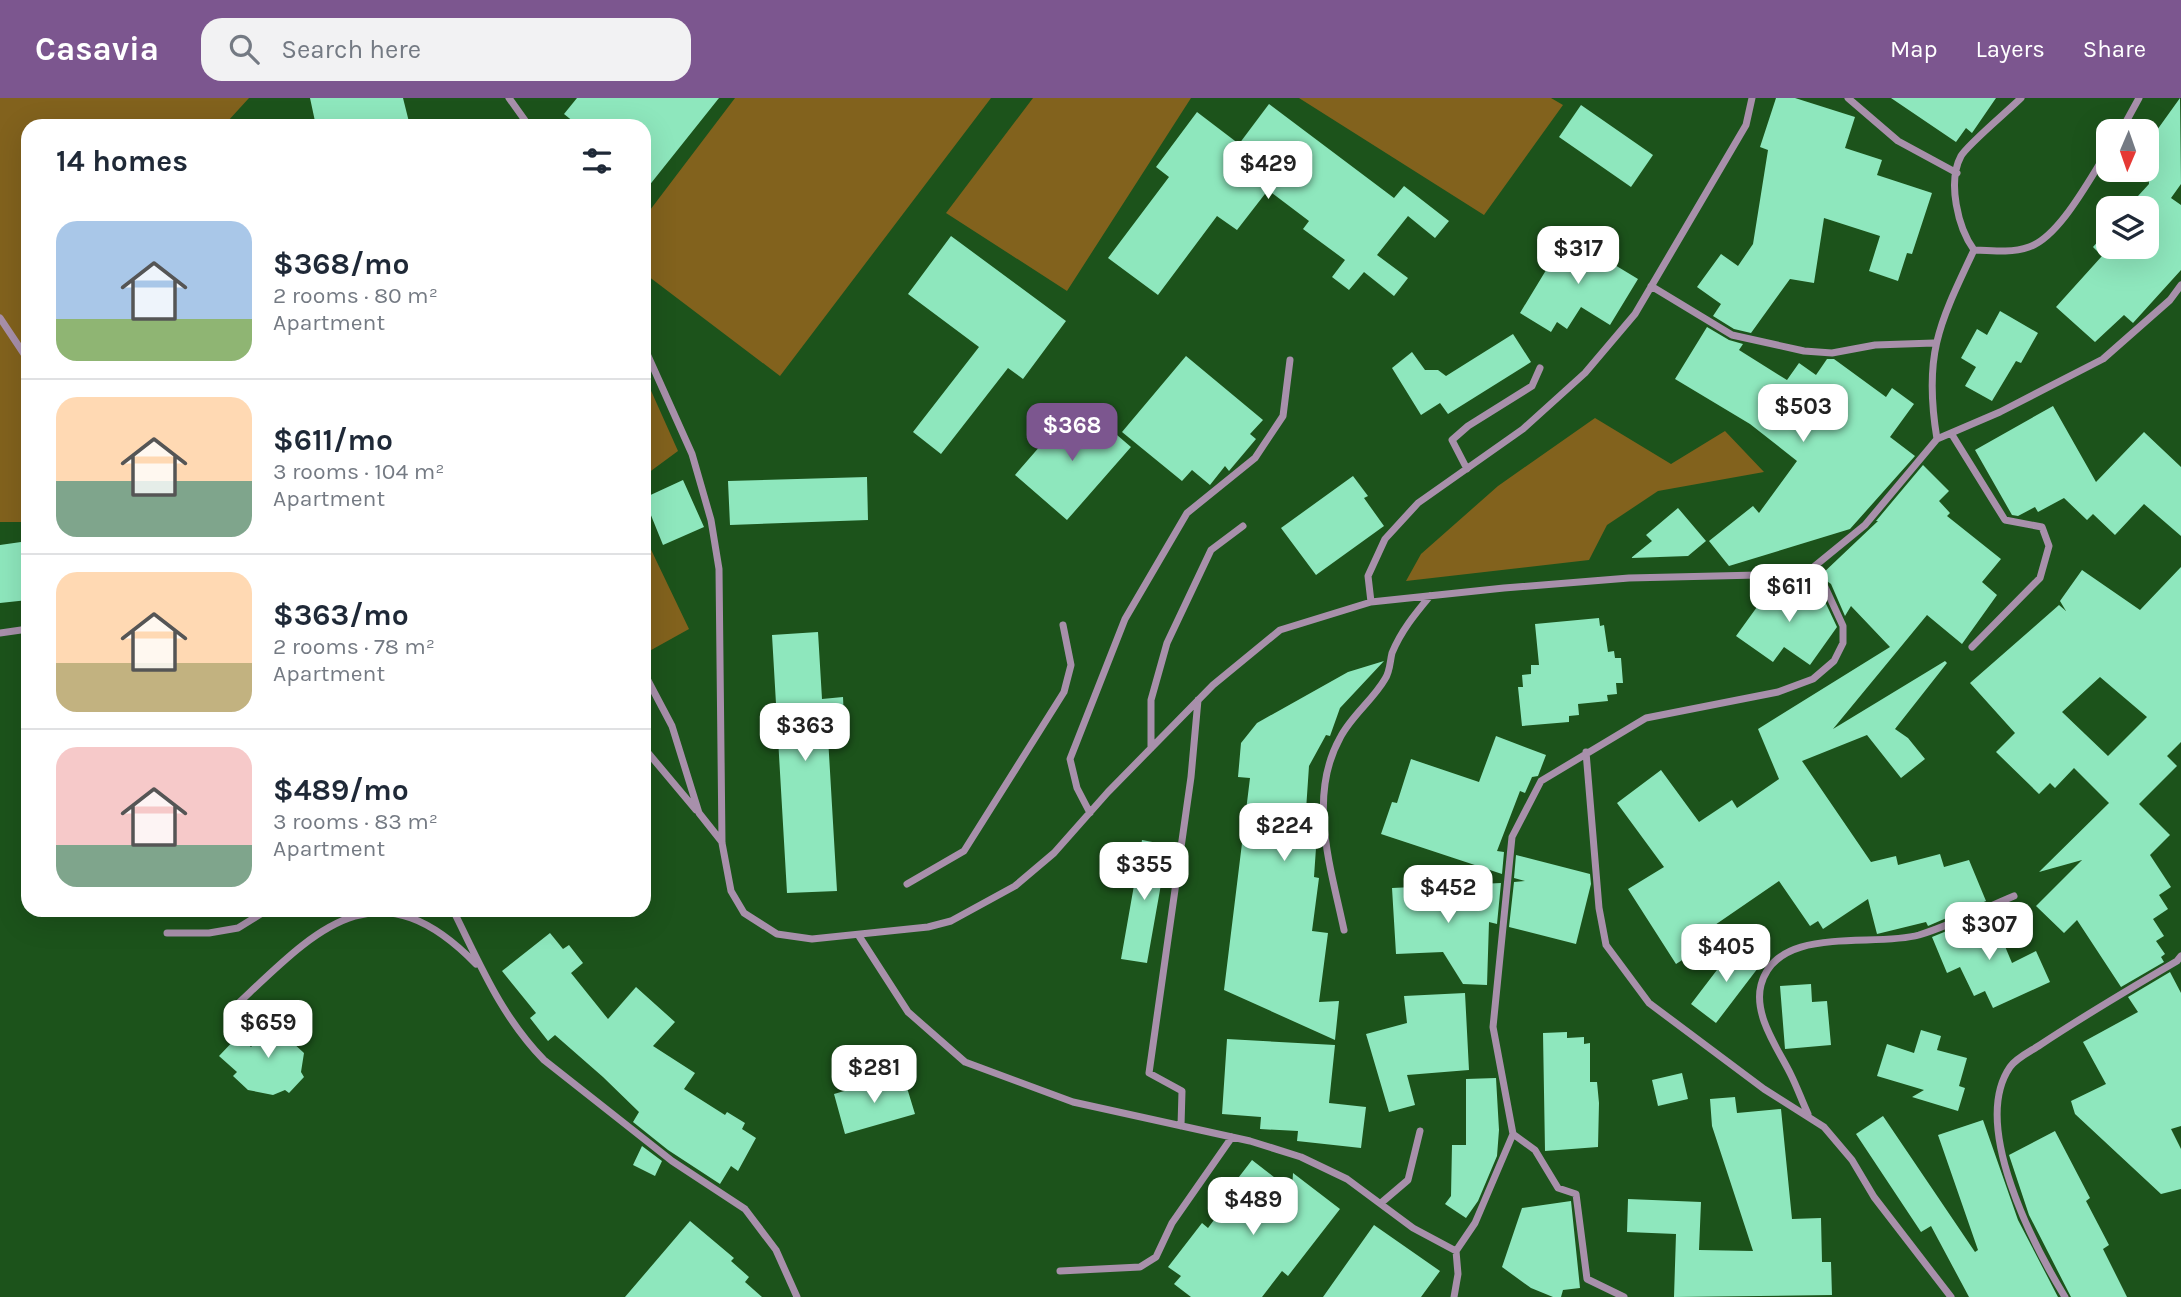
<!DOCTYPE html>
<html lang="en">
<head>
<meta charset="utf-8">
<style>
	:root { --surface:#fff; --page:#f2f2f3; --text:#1f2937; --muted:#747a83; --line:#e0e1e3; --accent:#7c568f }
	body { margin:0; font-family:Karla,sans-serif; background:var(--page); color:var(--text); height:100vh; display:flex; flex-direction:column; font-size:26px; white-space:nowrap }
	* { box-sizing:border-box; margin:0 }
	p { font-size:23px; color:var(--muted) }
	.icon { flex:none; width:38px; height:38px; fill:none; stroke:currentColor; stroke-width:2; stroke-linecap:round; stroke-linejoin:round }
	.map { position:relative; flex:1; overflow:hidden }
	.drawer { position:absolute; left:21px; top:21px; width:630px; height:798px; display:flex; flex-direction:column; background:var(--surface); border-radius:21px; box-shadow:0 7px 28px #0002 }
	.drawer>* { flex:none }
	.needle { width:46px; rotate:182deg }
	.controls { position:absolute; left:2096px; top:21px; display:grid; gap:14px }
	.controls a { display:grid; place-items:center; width:63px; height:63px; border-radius:14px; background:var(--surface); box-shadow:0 7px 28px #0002; font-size:35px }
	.price { position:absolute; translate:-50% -60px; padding:0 16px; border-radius:14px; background:#fff; color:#222; font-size:23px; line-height:46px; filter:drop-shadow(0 2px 4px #0008) }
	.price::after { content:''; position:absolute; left:50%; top:42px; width:21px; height:16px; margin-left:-10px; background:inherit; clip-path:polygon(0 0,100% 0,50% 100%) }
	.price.active { background:var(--accent); color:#fff }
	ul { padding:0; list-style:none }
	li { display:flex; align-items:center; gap:21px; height:175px; padding:0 35px }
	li+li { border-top:2px solid var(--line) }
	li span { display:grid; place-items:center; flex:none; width:196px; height:140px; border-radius:21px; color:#555 }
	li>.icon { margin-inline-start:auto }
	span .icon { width:84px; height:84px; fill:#fffc; stroke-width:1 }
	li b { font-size:30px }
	h2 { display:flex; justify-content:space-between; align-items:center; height:84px; padding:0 35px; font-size:30px }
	header { display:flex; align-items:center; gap:42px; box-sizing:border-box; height:98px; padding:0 35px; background:var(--accent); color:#fff }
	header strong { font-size:33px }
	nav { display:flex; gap:38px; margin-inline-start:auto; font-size:24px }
	.search { width:490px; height:63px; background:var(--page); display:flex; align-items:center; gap:18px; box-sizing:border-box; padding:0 24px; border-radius:21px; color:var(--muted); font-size:26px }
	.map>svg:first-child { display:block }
	.green { fill:#82621d }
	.building { fill:#8ee7bd; fill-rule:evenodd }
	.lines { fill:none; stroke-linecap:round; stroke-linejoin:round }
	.street { stroke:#a890ab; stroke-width:7 }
</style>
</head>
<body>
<header>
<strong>Casavia</strong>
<div class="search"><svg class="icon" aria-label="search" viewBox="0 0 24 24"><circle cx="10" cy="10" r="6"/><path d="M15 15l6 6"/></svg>Search here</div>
<nav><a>Map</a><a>Layers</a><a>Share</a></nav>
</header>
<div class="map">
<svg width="2181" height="1199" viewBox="0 0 2181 1199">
	<rect width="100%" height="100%" fill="#1c531b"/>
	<path class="green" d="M0 0H249L228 23 229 28H28V424H0Z
		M735 0H991L780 278 644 175V120Z
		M1033 0H1191L1067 193 946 115Z
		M1299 0H1551L1563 7 1484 117Z
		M644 277 678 353 644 378Z
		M1595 320 1671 366 1725 333 1764 374 1658 393 1607 427 1589 462 1406 483 1421 456 1498 388Z
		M644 437 689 531 644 556Z"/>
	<path class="building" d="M310 0H403L409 24 390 28H316Z
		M577 0H719L644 94V28H579L564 16Z
		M1776 0H1795L1855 19 1845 50 1882 62 1877 77 1932 95 1912 156 1907 155 1898 183 1869 173 1880 138 1824 120 1814 185 1790 181 1751 235 1734 231 1713 218 1721 206 1697 189 1721 156 1738 168 1753 146 1768 52 1760 49Z
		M1891 0H1996L1972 35 1966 30 1956 44Z
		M2180 0 2181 86 2171 100 2181 107V172L2133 225 2124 217 2095 244 2056 209 2102 158 2093 149 2109 131V149H2147V110H2127L2149 86 2147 46Z
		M1269 6 1394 100 1404 88 1449 123 1435 140 1408 118 1377 157 1408 180 1394 198 1364 174 1349 192 1332 179 1345 162 1303 131 1309 123 1268 92 1237 132 1217 118 1158 197 1108 160 1169 79 1156 69 1197 14 1239 46Z
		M1581 7 1653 57 1631 89 1559 39Z
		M1571 131 1599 149 1595 155 1638 181 1610 227 1581 209 1567 231 1557 224 1551 234 1520 215Z
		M951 138 1066 223 1023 281 1008 270 941 356 913 334 979 249 908 196Z
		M2000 213 2038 235 2021 265 2016 263 1992 303 1965 288 1976 269 1961 260 1977 231 1987 237Z
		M1707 229 1729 242 1743 246 1739 252 1787 282 1799 265 1816 277 1827 261H1834L1886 299 1892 290 1914 306 1890 339 1915 358 1850 431 1729 468 1709 443 1753 408 1759 415 1797 363 1750 326 1675 281Z
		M1513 236 1531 264 1448 316 1440 305 1421 317 1392 270 1412 254 1425 272H1438L1446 278Z
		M1186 258 1263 322 1250 336 1256 341 1229 373 1225 368 1210 387 1192 372 1182 383 1122 334Z
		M2053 308 2096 384 2144 334 2181 369V438L2144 406 2115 437 2093 416 2087 422 2064 400 2038 414 2035 409 2018 418 2012 417 1975 352Z
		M1074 309 1105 336 1110 331 1131 349 1067 422 1015 377Z
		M1923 367 1949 393 1939 403 1950 415 1947 418 2001 461 1982 484 1997 497 1962 546 1927 517 1833 631 1945 563 1947 565 1895 631 1908 640 1925 661 1901 680 1867 637 1802 663 1871 764 1896 758 1898 767 1940 756 1944 769 1969 762 1986 803 1928 828 1926 824 1877 836 1868 801 1823 831 1818 823 1810 828 1779 783 1712 829 1722 837 1676 866 1628 791 1664 769 1617 705 1661 672 1699 724 1732 702 1737 710 1779 681 1758 631 1890 549 1851 508 1845 518 1831 486 1820 478 1878 423H1876Z
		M1353 378 1368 398 1364 400 1384 428 1316 477 1281 430Z
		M867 379 868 422 730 427 728 383Z
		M683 382 704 429 663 447 644 400Z
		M1678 410 1706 443 1688 458 1631 460 1652 443 1646 437Z
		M28 443V502L0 505V447Z
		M2181 469V644L2167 658 2177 668 2139 706 2170 737 2150 757 2171 789 2159 797 2168 811 2153 821 2164 838 2156 843 2165 856 2161 859 2164 864 2121 889 2077 822 2064 835 2036 808 2082 762 2039 774 2109 705 2074 670 2055 690 2050 685 2039 696 1996 654 2015 635 1970 585 2059 507 2066 513 2060 503 2082 472 2140 512ZM2100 579 2147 619 2108 658 2062 614Z
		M1775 484 1799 499 1811 487 1820 493 1837 529 1810 567 1784 549 1773 564 1736 538Z
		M1599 520 1600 528 1604 527 1608 554 1614 553 1615 560H1621L1623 585H1616L1617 596 1607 597 1608 603 1578 606 1579 617 1569 618V624L1522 628 1518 589H1523L1522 577 1531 576V567H1539L1535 526Z
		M818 534 822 601 843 599 844 621 827 622 837 793 787 795 772 537Z
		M1384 563 1340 610 1330 638 1326 637 1309 668 1306 712 1317 714 1318 721 1314 779 1319 780 1312 833 1328 835 1319 904 1339 903 1335 942 1224 892 1250 680 1238 679 1241 645 1257 625 1348 574Z
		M1496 638 1546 657 1538 678 1532 679 1525 695 1520 693 1497 753 1504 754 1502 776 1381 736 1392 704 1397 705 1411 661 1479 684Z
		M1142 742 1168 747 1147 865 1121 861Z
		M1516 757 1590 776 1591 786 1576 846 1509 829 1514 784 1525 783 1514 780Z
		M1501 785 1497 826 1489 824 1487 887 1463 886 1443 854 1396 856 1392 790Z
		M1991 815 2012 865 2036 853 2050 884 1993 910 1985 893 1974 898 1960 869 1947 875 1932 839Z
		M550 835 563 851 569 847 583 865 571 875 608 921 636 889 675 924 653 948 695 975 684 991 725 1017 727 1014 745 1025 742 1031 756 1040 738 1073 731 1068 720 1086 668 1052 633 1024 639 1014 603 979 555 937 548 943 530 920 536 915 502 873Z
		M1736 847 1761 866 1716 925 1691 906Z
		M2170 874 2181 895V1028L2171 1031 2181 1051V1091L2161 1096 2075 1016 2071 1003 2106 986 2083 944 2138 914 2128 899Z
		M1811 886 1812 904 1827 903 1831 947 1785 951 1780 888Z
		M1465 895 1469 972 1407 977 1415 1007 1389 1014 1366 936 1407 925 1404 898Z
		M281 917 300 934 292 944 304 955 301 974 304 979 289 995 285 992 273 997 248 992 233 978 237 974 219 958 239 937 251 949Z
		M1921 932 1941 938 1937 952 1967 960 1959 988 1965 990 1958 1013 1912 999 1924 992 1877 978 1887 946 1914 955Z
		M1567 934V940L1584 939V946L1590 945V984H1597L1599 1005 1598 1049 1545 1053 1543 935Z
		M1227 941 1335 947 1329 1005 1366 1009 1361 1050 1297 1043 1298 1033 1260 1031 1261 1019 1222 1016Z
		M1682 975 1688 1001 1658 1008 1652 982Z
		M904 980 915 1016 845 1036 834 996 882 982 883 986Z
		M1496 980 1499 1032 1497 1058 1478 1103 1466 1120 1445 1106 1451 1098 1452 1047H1466V981Z
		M1735 999 1737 1015 1781 1011 1792 1121 1821 1120 1822 1164H1831L1832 1197 1674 1199 1676 1136 1627 1134 1628 1101 1701 1104 1699 1152 1753 1153 1712 1028 1710 1001Z
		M1883 1018 1975 1154 1978 1152 1938 1037 1983 1022 2018 1122 2058 1199H1969L1931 1128 1921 1134 1856 1036Z
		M2055 1033 2090 1100 2086 1103 2109 1147 2103 1151 2127 1199H2071L2029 1117 2009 1057Z
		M642 1048 662 1063 655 1078 633 1067Z
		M1252 1062 1292 1093 1293 1075 1340 1111 1288 1178 1282 1173 1262 1199H1191L1174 1186 1181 1178 1168 1169 1202 1125 1208 1130 1237 1091 1232 1088Z
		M1571 1103 1580 1190 1563 1192 1561 1199H1553L1531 1190 1502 1169 1522 1110Z
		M690 1123 734 1160 731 1163 749 1179 745 1184 762 1199H625Z
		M1374 1127 1440 1173 1421 1199H1323Z"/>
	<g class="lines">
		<path class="street" d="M509 0 529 28
			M1848 0 1898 43 1957 75
			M2121 33 2139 0
			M1974 152C1958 130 1947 84 1961 58 1967 47 2009 12 2021 0
			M1651 188 1732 237 1804 253 1832 255 1875 247 1934 245
			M0 220 28 262
			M644 249 692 356 711 422 719 471 722 745 731 793 744 815 777 836 812 841 928 829 951 823 1015 788 1054 755 1108 694 1213 587 1280 532 1371 504 1504 490 1629 480 1805 476 1865 427 1937 341 2000 314 2103 261 2170 202 2181 187
			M1951 335 2005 422 2042 429 2049 448 2040 480 1972 549
			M1937 341C1923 257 1939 226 1974 152 1993 153 2012 155 2029 149 2060 139 2091 78 2109 51
			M1467 371 1452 342 1468 328 1532 288 1540 270
			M1371 504 1368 478 1385 441 1418 405 1523 331 1585 275 1635 216 1746 27 1752 0
			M0 535 28 531
			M644 575 672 628 699 715 722 744
			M644 650 696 712
			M1151 650V602L1167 545 1211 452 1243 428
			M1586 654 1599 810 1606 847 1649 905 1764 991 1824 1029 1852 1062 1874 1099 1951 1199
			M1090 715 1077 690 1070 661 1125 521 1187 415 1255 360 1283 318 1290 262
			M907 786 964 753 1064 594 1071 567 1063 527
			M453 812C480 866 501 918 544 962L672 1063 745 1111 776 1152 797 1199
			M1344 832C1331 770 1307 699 1340 640 1351 618 1373 602 1385 581 1390 574 1390 563 1392 555 1401 533 1415 516 1430 498
			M167 835H209L238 830 267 812
			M859 838 908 914 965 964 1073 1004 1250 1043 1301 1059 1347 1081 1413 1130 1456 1153
			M229 914C311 838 373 760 476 866
			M1808 1016C1802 1003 1797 989 1791 977 1779 952 1753 918 1761 887 1777 826 1872 850 1919 837 1951 827 1983 811 2014 798
			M1181 1028 1182 993 1149 975 1191 679 1198 602
			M1513 1036 1535 1052 1558 1090 1576 1096 1587 1181 1624 1199
			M1381 1105 1408 1082 1420 1033
			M1060 1173 1140 1169 1156 1159 1172 1125 1232 1039
			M1454 1199 1458 1176 1456 1153 1475 1125 1513 1036 1493 929 1512 739 1541 683 1646 620 1778 594 1813 581 1834 563 1843 545V528L1825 489 1805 476
			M2065 1199C2034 1148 1970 1027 2010 969 2016 960 2031 953 2040 947 2085 917 2131 890 2177 863L2181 858"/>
	</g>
</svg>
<div class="controls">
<a><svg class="needle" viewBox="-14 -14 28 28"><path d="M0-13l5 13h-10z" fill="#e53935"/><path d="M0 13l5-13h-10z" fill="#747a83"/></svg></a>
<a><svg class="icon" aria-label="layers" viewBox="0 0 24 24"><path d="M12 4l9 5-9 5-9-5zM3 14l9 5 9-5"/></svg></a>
</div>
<b class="price" style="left:1268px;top:103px">$429</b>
<b class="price" style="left:1578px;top:188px">$317</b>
<b class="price" style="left:1803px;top:346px">$503</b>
<b class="price active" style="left:1072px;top:365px">$368</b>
<b class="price" style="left:1789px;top:526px">$611</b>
<b class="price" style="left:805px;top:665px">$363</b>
<b class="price" style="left:1284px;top:765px">$224</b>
<b class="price" style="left:1144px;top:804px">$355</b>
<b class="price" style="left:1448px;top:827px">$452</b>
<b class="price" style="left:1989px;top:864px">$307</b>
<b class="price" style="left:1726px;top:886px">$405</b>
<b class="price" style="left:268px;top:962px">$659</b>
<b class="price" style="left:874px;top:1007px">$281</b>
<b class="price" style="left:1253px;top:1139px">$489</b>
<section class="drawer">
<h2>14 homes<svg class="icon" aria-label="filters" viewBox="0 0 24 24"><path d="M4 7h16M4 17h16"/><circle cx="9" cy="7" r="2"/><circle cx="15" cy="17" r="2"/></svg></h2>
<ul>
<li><span style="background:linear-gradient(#a9c7e8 70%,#8fb573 0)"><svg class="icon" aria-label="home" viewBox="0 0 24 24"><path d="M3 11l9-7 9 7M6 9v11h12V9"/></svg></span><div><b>$368/mo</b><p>2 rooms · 80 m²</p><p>Apartment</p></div></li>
<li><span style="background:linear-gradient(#ffd9b3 60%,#7fa58c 0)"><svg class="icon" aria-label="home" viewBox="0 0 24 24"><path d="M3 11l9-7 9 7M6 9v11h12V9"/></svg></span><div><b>$611/mo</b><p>3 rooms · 104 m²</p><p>Apartment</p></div></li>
<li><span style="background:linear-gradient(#ffd9b3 65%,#c2b280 0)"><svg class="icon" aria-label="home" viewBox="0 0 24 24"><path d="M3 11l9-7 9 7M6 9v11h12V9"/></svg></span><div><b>$363/mo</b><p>2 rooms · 78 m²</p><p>Apartment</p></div></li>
<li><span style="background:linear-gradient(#f6c9c9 70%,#7fa58c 0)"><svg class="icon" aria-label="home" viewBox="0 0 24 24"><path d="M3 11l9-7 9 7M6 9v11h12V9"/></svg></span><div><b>$489/mo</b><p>3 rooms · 83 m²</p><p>Apartment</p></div></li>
</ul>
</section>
</div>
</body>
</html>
